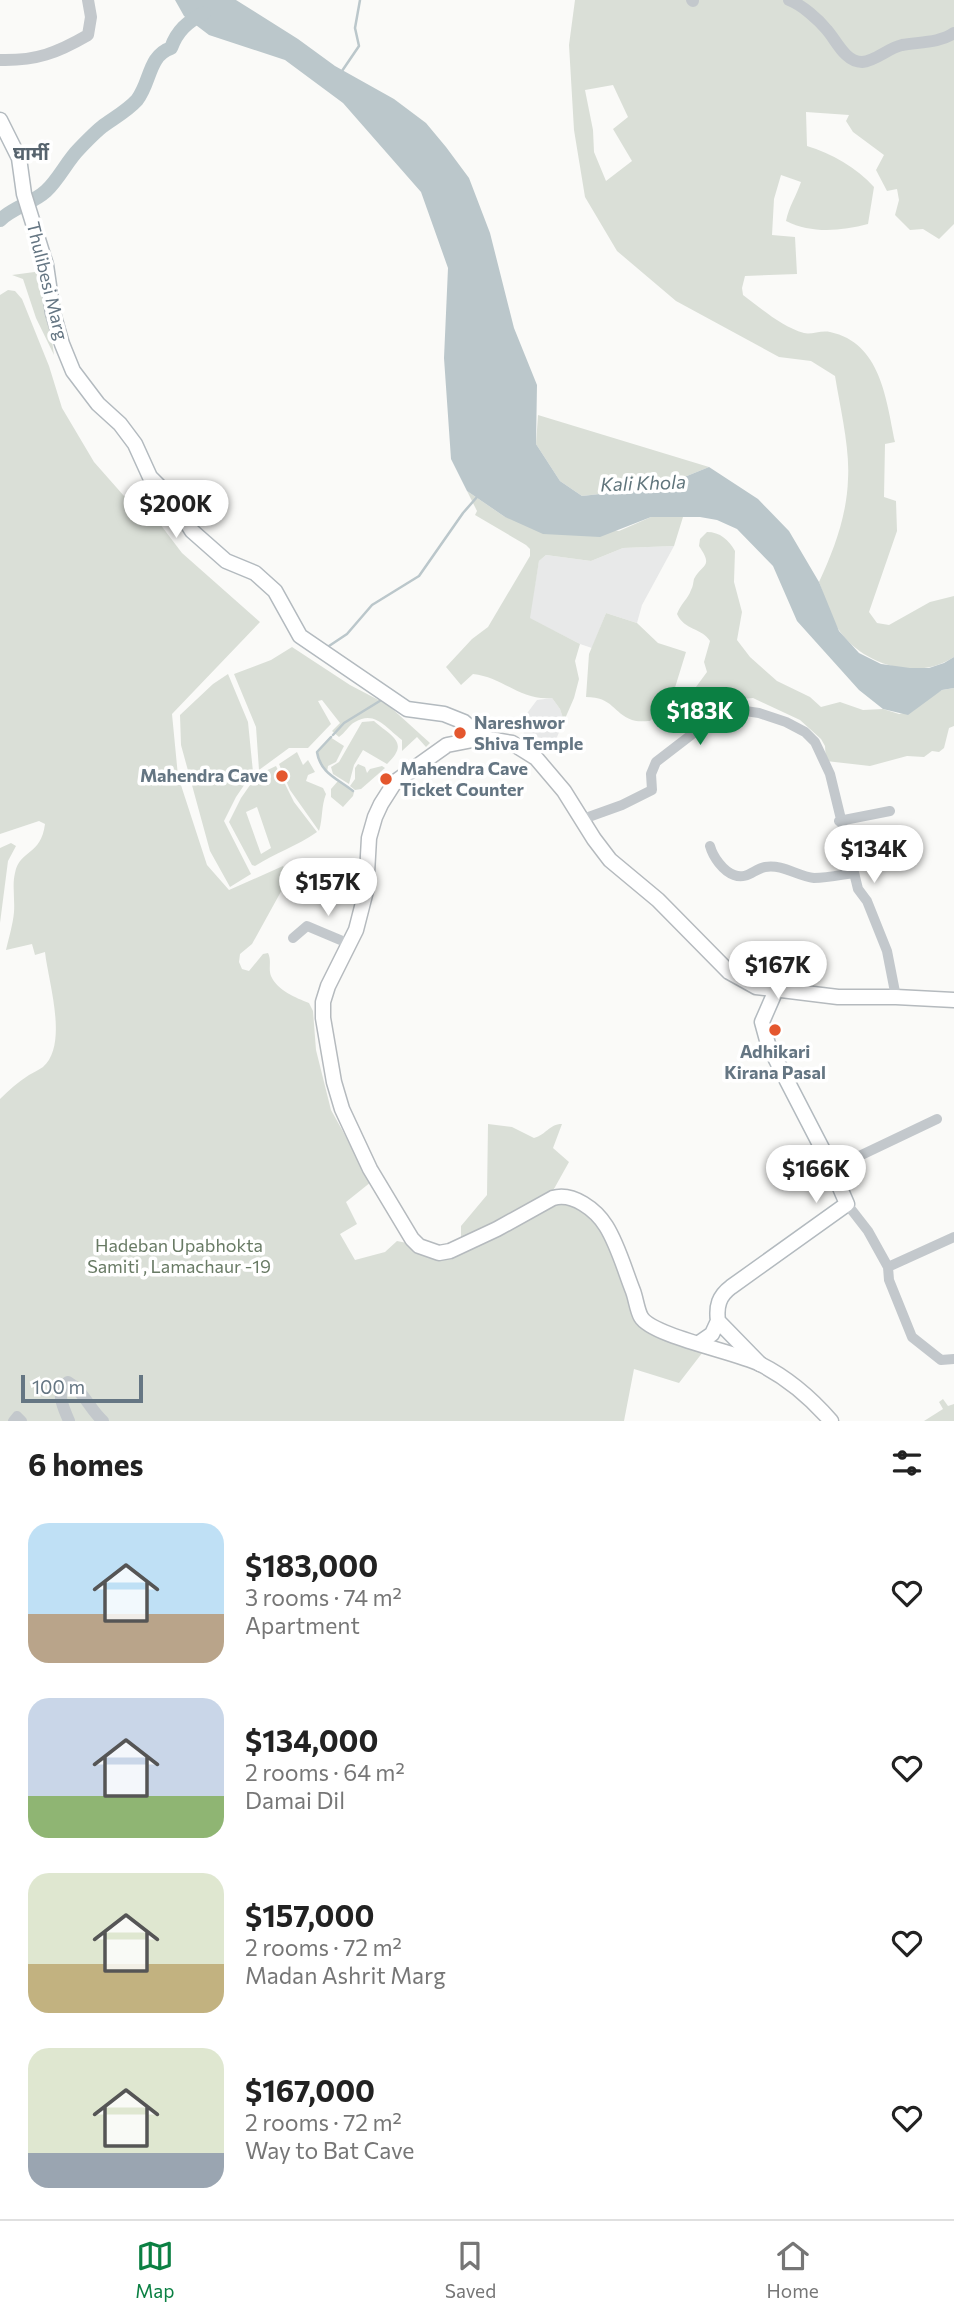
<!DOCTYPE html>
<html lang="en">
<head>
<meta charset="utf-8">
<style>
	:root { --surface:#fff; --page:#f2f2f2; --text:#222; --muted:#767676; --line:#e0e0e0; --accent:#0b8043 }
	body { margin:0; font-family:Commissioner,"Noto Sans Devanagari",sans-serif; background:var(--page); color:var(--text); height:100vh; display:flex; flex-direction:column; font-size:26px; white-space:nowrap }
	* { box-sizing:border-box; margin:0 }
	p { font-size:23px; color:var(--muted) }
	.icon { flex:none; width:38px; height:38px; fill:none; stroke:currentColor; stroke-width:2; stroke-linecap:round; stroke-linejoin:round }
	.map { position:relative; height:1421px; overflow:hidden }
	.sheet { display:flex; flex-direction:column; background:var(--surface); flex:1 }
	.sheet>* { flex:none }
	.scale { position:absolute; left:21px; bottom:18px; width:122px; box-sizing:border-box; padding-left:7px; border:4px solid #657683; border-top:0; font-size:19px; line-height:24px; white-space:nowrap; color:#657683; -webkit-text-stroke:5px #fff; paint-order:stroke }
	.price { position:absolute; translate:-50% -60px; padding:0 16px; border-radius:24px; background:#fff; color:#222; font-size:23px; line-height:46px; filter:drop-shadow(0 2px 4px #0008) }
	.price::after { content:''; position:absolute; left:50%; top:42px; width:21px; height:16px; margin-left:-10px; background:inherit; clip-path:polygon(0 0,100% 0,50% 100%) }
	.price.selected { background:var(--accent); color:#fff }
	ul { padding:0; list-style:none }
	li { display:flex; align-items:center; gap:21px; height:175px; padding:0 28px }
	li span { display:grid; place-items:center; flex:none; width:196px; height:140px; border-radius:21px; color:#555 }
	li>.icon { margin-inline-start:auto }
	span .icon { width:84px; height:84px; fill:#fffc; stroke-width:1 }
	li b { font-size:30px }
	h2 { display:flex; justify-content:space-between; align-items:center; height:84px; padding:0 28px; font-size:30px }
	.menu { display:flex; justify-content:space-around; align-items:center; height:98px; border-top:2px solid var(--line); background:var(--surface); font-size:19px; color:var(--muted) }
	.menu a { display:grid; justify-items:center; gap:4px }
	.menu .selected { color:var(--accent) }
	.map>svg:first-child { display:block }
	.built { fill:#e8e9e9 }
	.green { fill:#dadfd7; fill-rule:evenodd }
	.water { fill:#bbc7cb }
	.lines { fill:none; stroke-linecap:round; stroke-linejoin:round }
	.stream { stroke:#bbc7cb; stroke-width:2.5 }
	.river { stroke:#bbc7cb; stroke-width:14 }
	.secondary-casing { stroke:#b3babf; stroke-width:17 }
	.primary-casing { stroke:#b5babe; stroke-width:17 }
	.minor { stroke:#c3c8cc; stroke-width:10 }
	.tertiary { stroke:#c3c8cc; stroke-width:12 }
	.secondary { stroke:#fff; stroke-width:14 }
	.primary { stroke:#fff; stroke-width:14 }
	.poi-dot { fill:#e4572e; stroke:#fff; stroke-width:2.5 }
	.labels { text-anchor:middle; stroke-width:7; stroke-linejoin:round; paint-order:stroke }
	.street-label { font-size:18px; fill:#657683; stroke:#fff }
	.poi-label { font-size:18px; font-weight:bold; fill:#657683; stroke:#fff; text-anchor:start }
	.park-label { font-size:18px; fill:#687a64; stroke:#fff }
	.neighbourhood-label { font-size:19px; font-weight:bold; fill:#57646e; stroke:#fff }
	.water-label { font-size:19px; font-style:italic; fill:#60757c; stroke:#fff }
</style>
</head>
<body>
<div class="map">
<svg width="954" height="1421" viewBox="0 0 954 1421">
	<rect width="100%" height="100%" fill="#fafaf8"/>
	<path class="built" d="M674 546 642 605 637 623 606 613 592 648 580 644 529 618 539 561 546 555 591 561 623 548Z
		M552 698 560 709 564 721 557 737 545 751 524 736 522 720 537 700Z"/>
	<path class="green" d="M575 0H954V224L939 239 923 229 910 230 895 215 899 200 897 189 887 191 876 170 884 155 853 132 846 121 849 115 806 112 807 146C831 153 857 168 874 187L868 224C841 231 812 234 786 221 789 206 796 197 801 182L781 175 774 199 772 235 795 237 797 274 745 276 742 288 743 295C762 309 781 326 804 333 811 335 821 330 830 332 881 343 886 399 895 442L885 444 884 497 896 501 897 531 869 612 877 623 889 625 930 602 954 596V657C918 681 866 666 841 633 831 620 825 598 819 582 834 550 847 515 848 479 850 448 840 407 835 376L811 361 779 357 676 301 617 251 585 197 574 130 569 45ZM613 85 628 117 613 129 632 161 606 181 594 152 593 130 585 90Z
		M42 271 54 355 36 318 23 279 12 275Z
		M8 290 15 291 22 299 49 366 62 408 94 462 124 496 141 499 182 553 260 622 172 714 178 776 207 865 229 890 283 866 289 877 252 944 240 954 239 962 242 969 249 971 263 954 268 953C272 961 268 968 271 976 277 990 296 998 309 1003L313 1011 316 1050 331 1110 371 1182 346 1202 357 1224 340 1234 355 1260 385 1252 397 1241 407 1243 427 1255 467 1248 461 1238V1226L487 1195 488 1124 512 1127 534 1138C546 1135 549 1124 562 1124L553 1148 569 1162 550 1196 553 1200 580 1209 602 1230 613 1252 635 1314 636 1324 673 1344 706 1348 679 1383 634 1369 624 1421H0V1099C9 1090 18 1082 29 1075 34 1072 39 1070 43 1067 69 1044 48 981 45 952L35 955 32 944 6 950C9 937 13 924 14 912 15 899 12 885 15 873 20 849 41 856 45 824L39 821 0 834V295Z
		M538 415 709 467 682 478 654 482 627 491 582 496 560 481 536 444Z
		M467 491 505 517 619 531 651 517H683L674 546 623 548 591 561 546 555 539 561 530 618 580 644 575 661 579 679 574 698 564 721 560 709 552 698C520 701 503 677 473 674L461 685 446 667 472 639 488 627 530 556V549L526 545 475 515 477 511Z
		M707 532C720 532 729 540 735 551L734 582 742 612 737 640 750 657 777 681 810 697 821 707 840 702 863 710 883 709 899 714 913 711 923 701 942 690 954 688V726L949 728 944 748 939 752 932 751 924 757 907 756 870 766 826 761 825 746 821 739 800 720 753 698 718 701 693 691 707 672 704 662 710 641C702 628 684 630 677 614 681 603 688 599 691 590 693 587 693 583 694 579 702 563 714 568 699 546L700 539Z
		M606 613 637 623 658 643 686 652 673 694 650 721C645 721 637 722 632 720 613 713 613 697 586 697L589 654Z
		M292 647 350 685 388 705 430 743 426 747 417 737 402 751V740C386 728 375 710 355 722 349 725 345 733 339 737L332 731 340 723 322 700 318 701 331 724 308 748H289L259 770 256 727 234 674 271 660Z
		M228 674 248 722 253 772 236 797 224 821 251 874 230 887 210 851 181 745 180 715 213 684Z
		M374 721C392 737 410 742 387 764L363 750 354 765 349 784 333 774 331 767 339 762 362 722Z
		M330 737 344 746 336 762 328 766 327 772 319 762 317 753Z
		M297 752 303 765 308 760 315 772 308 775 306 781 323 788 326 794C321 807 323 818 319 831L290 790 279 764Z
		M358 764 365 767 367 773 370 769 382 766 385 768 361 789 355 790 350 786 355 779V768Z
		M276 766 294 802 317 832C297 846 275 853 255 866L252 865 229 822 241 798 257 775ZM257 807 271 848 261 854 246 812Z
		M338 781 354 792 353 796 343 807 331 797V789Z
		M11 843 16 846 8 861 0 923V848Z
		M943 1399 948 1406 954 1404V1421H924L943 1409 939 1402Z"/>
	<path class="water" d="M175 0H236L298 39 335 66 394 99 426 123 446 147 469 178 490 233 514 328 537 385 536 444 560 481 582 496 627 491 654 482 682 478 709 467 758 499 789 531 819 582 839 631 859 653 881 664 910 668H929L944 663 954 657V688L942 690 908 715 883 709 859 690 797 621 773 566 737 529 717 520 700 517H651L600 537 543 534 505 517 467 491 451 459 444 358 448 268 421 192 343 103 285 60 209 35 184 16Z"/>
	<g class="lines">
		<path class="stream" d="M342 71 359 46 355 28 360 0
			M326 648 347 634 372 605 419 576 463 513 477 497
			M333 735 344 723 383 699
			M331 737 317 752C320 773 338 779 353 791"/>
		<path class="river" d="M0 220C14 207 33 203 46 191 59 179 67 161 79 149 87 141 94 133 103 126 114 118 127 111 137 100 151 82 148 56 171 48 177 31 187 22 204 13"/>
		<defs>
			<path id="secondary" d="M0 120 19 158 24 194 46 265 53 313 62 344 73 371 98 404 120 424 135 444 150 477 171 498 192 531 226 561 255 573 275 591 300 636 407 709 444 714 464 722 483 738
				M699 1343 712 1334 718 1321
				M760 1364 718 1321C716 1306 719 1296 731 1287L847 1204 828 1160 768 1044 762 1022 776 990"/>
			<path id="primary" d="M831 1421C811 1398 788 1378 760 1364 736 1352 652 1336 641 1317 637 1310 636 1299 633 1291 625 1271 618 1245 606 1226 596 1210 573 1192 553 1198L497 1229 450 1251 439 1253 419 1246 412 1239 370 1169 342 1109 334 1082 323 1018V1002L328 986 356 930 366 891 369 838 375 817 381 804 395 782 447 745 483 738 512 743 536 758 564 791 594 839 610 860 658 900 729 972 756 987 838 997H896L954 1000"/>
		</defs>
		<use href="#secondary" class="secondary-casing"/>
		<use href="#primary" class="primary-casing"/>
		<path class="minor" d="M583 819 622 805 652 790 651 774 656 762 704 725 718 707 759 713 786 722 805 732 815 742 830 774 858 889 867 901 887 951 896 997
			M839 821 890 811
			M710 846C713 857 723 871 734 875 747 880 754 869 765 867 783 864 797 876 814 878 827 878 840 875 853 873
			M293 938 307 926 345 942 346 953
			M832 1169 937 1119
			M847 1204 868 1231 888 1267 889 1280 912 1337 941 1360 954 1359
			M888 1267 954 1237
			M13 1421 17 1416 22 1421"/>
		<path class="tertiary" d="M692 0 693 1
			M789 0C802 5 818 19 827 30 836 40 845 62 862 62 876 61 888 48 902 45 919 42 940 43 954 33
			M0 60C36 61 57 53 88 35L91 17 88 0
			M69 1421C64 1408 54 1392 68 1382 83 1390 90 1410 103 1421"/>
		<use href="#secondary" class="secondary"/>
		<use href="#primary" class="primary"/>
	</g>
	<g class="poi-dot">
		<circle cx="460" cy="733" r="7"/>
		<circle cx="282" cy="776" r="7"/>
		<circle cx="386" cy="779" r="7"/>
		<circle cx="775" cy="1030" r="7"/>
	</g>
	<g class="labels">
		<g class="street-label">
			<text transform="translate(47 281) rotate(76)" y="6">Thulibesi Marg</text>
		</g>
		<g class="poi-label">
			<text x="474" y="729">Nareshwor<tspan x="474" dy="21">Shiva Temple</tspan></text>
			<text x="400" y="775">Mahendra Cave<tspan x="400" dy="21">Ticket Counter</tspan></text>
			<text x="268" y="782" text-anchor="end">Mahendra Cave</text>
			<text x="775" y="1058" text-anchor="middle">Adhikari<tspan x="775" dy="21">Kirana Pasal</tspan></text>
		</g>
		<g class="park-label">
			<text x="179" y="1252">Hadeban Upabhokta<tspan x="179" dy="21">Samiti , Lamachaur -19</tspan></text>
		</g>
		<g class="neighbourhood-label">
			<text x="31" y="160">घार्मी</text>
		</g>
		<g class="water-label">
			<text transform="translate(643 483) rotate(-2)" y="7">Kali Khola</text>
		</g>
	</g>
</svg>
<div class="scale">100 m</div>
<b class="price" style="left:176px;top:540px">$200K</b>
<b class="price selected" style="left:700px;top:747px">$183K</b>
<b class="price" style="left:874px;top:885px">$134K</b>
<b class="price" style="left:328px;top:918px">$157K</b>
<b class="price" style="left:778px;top:1001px">$167K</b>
<b class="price" style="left:816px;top:1205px">$166K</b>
</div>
<section class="sheet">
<h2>6 homes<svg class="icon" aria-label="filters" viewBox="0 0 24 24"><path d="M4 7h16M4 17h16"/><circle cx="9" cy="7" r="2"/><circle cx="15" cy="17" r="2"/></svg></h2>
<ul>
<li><span style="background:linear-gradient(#bfe0f5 65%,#b9a48a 0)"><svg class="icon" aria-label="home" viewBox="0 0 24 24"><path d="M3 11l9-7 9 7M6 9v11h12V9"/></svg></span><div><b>$183,000</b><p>3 rooms · 74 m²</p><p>Apartment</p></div><svg class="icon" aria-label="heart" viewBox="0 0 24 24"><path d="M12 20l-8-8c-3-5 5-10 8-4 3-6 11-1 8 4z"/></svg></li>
<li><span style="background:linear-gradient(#c9d6e8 70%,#8fb573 0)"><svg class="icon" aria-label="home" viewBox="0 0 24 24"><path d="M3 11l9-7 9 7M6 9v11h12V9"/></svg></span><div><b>$134,000</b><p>2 rooms · 64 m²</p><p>Damai Dil</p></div><svg class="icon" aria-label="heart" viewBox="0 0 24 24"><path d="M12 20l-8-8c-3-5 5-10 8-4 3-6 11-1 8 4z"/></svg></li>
<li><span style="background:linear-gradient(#dfe7d0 65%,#c2b280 0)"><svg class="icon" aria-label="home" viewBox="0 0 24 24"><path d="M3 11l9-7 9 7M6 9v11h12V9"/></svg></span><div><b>$157,000</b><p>2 rooms · 72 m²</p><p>Madan Ashrit Marg</p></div><svg class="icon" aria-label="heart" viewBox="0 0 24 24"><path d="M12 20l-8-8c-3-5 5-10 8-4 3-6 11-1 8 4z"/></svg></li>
<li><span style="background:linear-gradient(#dfe7d0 75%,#9aa5b1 0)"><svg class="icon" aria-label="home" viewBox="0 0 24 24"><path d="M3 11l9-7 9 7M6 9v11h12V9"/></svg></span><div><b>$167,000</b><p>2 rooms · 72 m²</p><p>Way to Bat Cave</p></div><svg class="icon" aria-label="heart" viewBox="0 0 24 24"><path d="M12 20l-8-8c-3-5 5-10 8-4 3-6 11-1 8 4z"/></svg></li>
</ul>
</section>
<nav class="menu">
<a class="selected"><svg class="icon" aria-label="map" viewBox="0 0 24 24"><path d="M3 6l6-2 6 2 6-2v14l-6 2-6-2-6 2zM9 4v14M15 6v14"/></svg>Map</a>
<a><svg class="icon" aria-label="saved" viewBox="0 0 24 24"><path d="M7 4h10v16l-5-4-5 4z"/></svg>Saved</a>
<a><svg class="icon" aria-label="home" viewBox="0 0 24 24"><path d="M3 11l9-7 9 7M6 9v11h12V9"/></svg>Home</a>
</nav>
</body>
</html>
